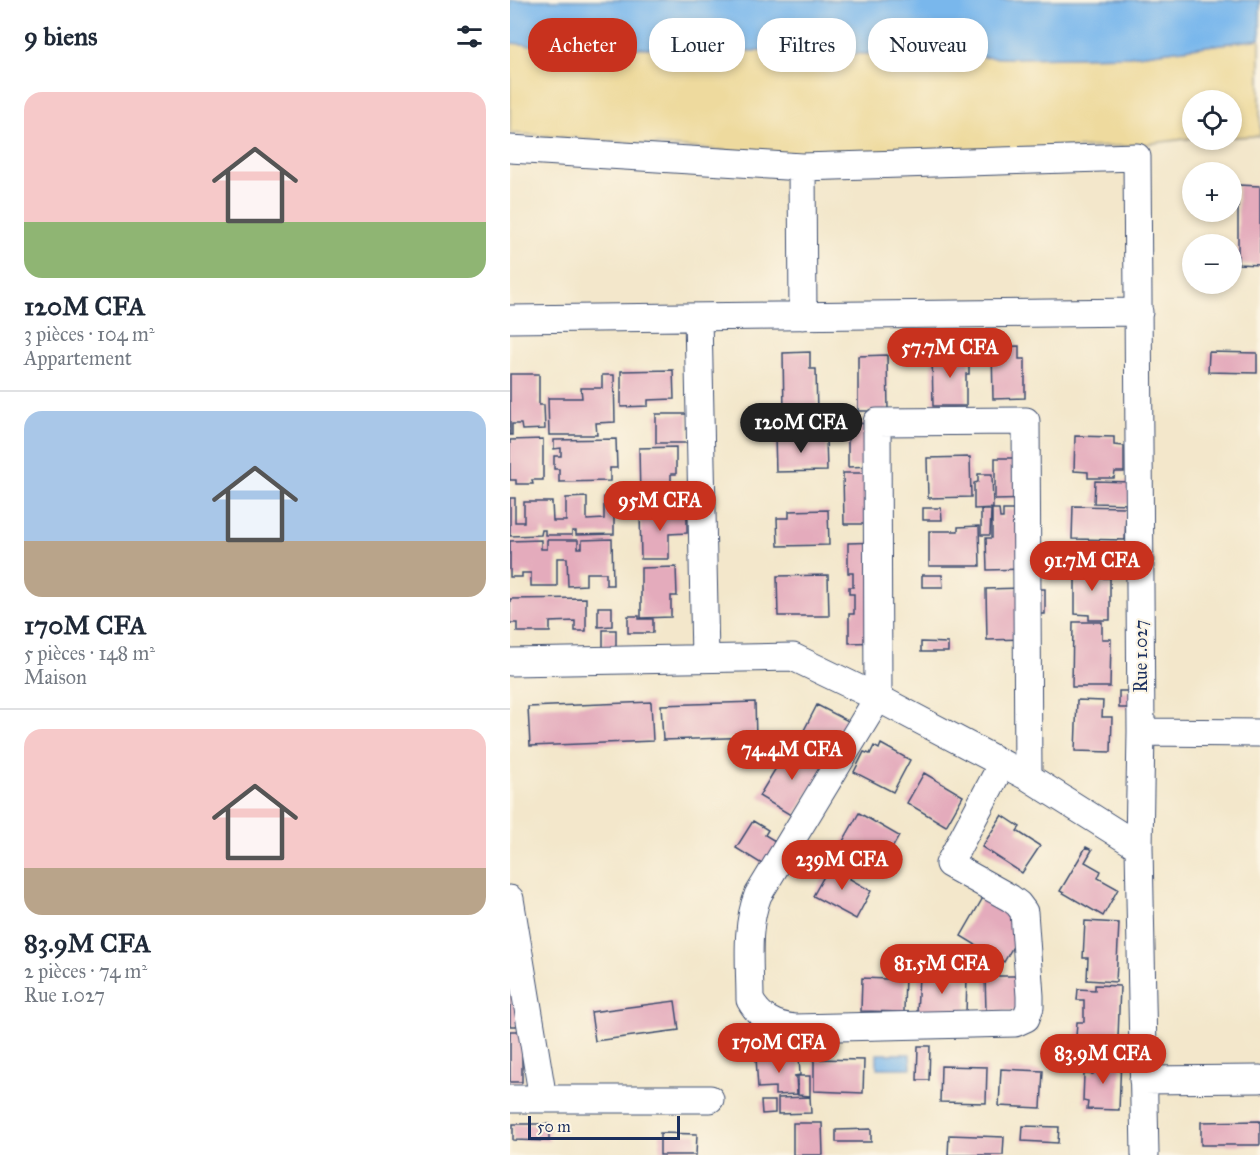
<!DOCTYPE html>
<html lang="fr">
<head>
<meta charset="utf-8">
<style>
	:root { --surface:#fff; --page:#f2f2f3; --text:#1f2937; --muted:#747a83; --line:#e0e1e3; --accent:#c8321e }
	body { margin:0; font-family:"IM FELL Great Primer",serif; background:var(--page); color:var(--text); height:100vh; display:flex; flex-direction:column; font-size:22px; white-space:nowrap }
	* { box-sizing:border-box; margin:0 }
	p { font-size:20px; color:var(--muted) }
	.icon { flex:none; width:33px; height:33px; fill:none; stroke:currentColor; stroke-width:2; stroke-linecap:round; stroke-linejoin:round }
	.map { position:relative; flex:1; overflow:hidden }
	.details { display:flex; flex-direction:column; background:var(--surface); width:510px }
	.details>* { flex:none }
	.guide { position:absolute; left:18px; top:18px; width:570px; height:54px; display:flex; gap:12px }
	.fabs { position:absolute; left:672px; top:90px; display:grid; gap:12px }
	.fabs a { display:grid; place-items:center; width:60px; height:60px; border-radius:50%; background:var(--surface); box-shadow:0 3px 9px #0003; font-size:30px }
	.scale { position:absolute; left:18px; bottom:15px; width:152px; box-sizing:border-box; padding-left:6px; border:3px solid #1b2f5e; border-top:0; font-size:16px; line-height:21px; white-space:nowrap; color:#1b2f5e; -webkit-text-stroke:4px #fcf5e5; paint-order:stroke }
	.price { position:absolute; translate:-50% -51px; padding:0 14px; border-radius:21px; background:var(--accent); color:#fff; font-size:20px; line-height:39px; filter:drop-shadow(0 2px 3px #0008) }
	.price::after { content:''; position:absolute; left:50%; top:36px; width:18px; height:14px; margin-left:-9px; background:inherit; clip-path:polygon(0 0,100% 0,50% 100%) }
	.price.selected { background:#222; color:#fff }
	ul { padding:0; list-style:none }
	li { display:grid; align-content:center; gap:12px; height:318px; padding:0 24px }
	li+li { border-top:2px solid var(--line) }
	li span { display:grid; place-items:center; height:186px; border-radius:18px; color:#555 }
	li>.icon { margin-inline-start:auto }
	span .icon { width:108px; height:108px; fill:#fffc; stroke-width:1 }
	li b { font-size:26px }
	h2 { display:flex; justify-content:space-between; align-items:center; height:72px; padding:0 24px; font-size:26px }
	.tag { padding:0 21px; border-radius:24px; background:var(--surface); box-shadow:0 3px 9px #0003; font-size:21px; line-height:54px }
	.tag.selected { background:var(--accent); color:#fff }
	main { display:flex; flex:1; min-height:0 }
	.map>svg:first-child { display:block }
	.sand { fill:#eeda9e; stroke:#84847e; stroke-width:1.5 }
	.water { fill:#79b7ec; stroke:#4a73a5; stroke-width:1.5 }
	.building { fill:#e4abbc }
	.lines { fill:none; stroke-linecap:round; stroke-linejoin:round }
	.minor-casing { stroke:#3b4b6e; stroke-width:29 }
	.minor { stroke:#fff; stroke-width:27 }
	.labels { text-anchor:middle; stroke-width:4.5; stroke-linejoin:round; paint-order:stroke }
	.street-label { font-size:18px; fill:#1b2f5e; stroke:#fcf5e5 }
</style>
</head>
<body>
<main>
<section class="details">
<h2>9 biens<svg class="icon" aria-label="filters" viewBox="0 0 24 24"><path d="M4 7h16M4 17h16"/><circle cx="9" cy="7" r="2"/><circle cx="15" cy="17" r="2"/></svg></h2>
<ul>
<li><span style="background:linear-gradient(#f6c9c9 70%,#8fb573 0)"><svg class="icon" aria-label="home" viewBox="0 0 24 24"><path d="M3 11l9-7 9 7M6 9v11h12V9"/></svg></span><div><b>120M CFA</b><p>3 pièces · 104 m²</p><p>Appartement</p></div></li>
<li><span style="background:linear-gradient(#a9c7e8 70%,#b9a48a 0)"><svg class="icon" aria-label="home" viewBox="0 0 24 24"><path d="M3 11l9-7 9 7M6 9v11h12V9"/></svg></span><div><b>170M CFA</b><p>5 pièces · 148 m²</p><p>Maison</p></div></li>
<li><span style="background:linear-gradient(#f6c9c9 75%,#b9a48a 0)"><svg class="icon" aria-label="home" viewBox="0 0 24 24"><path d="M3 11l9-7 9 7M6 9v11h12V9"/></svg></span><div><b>83.9M CFA</b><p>2 pièces · 74 m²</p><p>Rue 1.027</p></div></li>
</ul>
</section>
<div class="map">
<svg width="750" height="1155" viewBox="0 0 750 1155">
	<rect width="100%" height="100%" fill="#fcf5e5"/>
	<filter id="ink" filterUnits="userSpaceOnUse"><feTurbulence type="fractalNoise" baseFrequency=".0167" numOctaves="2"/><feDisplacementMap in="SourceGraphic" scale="12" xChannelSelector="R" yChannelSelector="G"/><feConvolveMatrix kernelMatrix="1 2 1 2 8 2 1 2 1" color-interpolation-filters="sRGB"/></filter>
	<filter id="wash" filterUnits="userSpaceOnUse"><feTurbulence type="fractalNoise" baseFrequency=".008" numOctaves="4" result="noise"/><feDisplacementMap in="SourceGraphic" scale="24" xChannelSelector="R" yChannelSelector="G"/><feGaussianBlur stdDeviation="1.35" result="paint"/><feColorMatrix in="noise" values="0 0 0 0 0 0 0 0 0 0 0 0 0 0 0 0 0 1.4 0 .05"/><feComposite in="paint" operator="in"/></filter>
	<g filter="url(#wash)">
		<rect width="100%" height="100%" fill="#f3e7cb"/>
		<path class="sand" d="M750 39V136L722 137V100H682V138L620 146 292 157 0 133V43L501 58 619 56Z"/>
		<path class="water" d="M0 0H750V39L619 56 501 58 23 45 0 43Z
			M367 1054H400L401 1068H367Z"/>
		<g id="blocks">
			<path class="building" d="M728 185 750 186V265L728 264Z
				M509 346V359H515V398L483 399 482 347Z
				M300 352V369H306L307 414H274L273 353Z
				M459 352V374H456V406H423L422 353Z
				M699 352 747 353V373L698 372Z
				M377 355 378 411H348V356Z
				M163 370 164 399 138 400V406L111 407V371Z
				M0 374H29V405H34L35 429 12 430 11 424H2V435H0Z
				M92 375H104L105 422 86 423 87 435H39L38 398H72L71 388H92Z
				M146 414H178V443H146Z
				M366 423V466L338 467V424Z
				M265 436H316L317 471 266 472Z
				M565 436 604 437V445L614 446V472H605L604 478H578V472L564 471Z
				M33 439V480H22L23 484H6V480H0V440Z
				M106 439 107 468H100V481L49 482V469H44V456H51V448L44 449V440Z
				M166 447V474H161V498L130 499 129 448Z
				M460 457 461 497 418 498 417 458Z
				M485 458H523L524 499 485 500Z
				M333 473H366L373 524H334Z
				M468 474H482L483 508 464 509V483L468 482Z
				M585 481 620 482V504L584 503Z
				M77 497V520L94 519V497H104V534L66 535V531H62V535H35V530H32L31 535 0 536V498H5V522H14V502H42L43 521H56V498Z
				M563 506 616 507 615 540 562 539Z
				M413 508H431L432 520H413Z
				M482 509H489L490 518H493V510H508L517 569 477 570 476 538H482Z
				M318 510 319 545 268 546 267 518H279V511Z
				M471 510H481L480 535H471Z
				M130 511H177V533L159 534V559H131Z
				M469 526 470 566H419V531H448V527Z
				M102 539 103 585H96V573H76V585L58 586 57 558H47V586H21V573H12V577H0V541L31 540V549H37V540H68V548H72V540Z
				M373 542 378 642 339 643V614H344V594H339V587H343V573H338V543Z
				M565 564H592L591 578H600V620H579V615L565 614Z
				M166 567 167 596H161V617L131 618V568Z
				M318 575 319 616H268L267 576Z
				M412 575H432L433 587H412Z
				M512 588 516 639 477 640 476 589Z
				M524 589H535V614H521Z
				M76 598V631H65V621L40 622V632H7V623H0V599Z
				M88 607H102V626L88 627Z
				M118 616H129V619H143V633H118Z
				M563 622H592V639H601L600 687H562Z
				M93 630H106V650H93Z
				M411 642 438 643V652H411Z
				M609 691H623V708H609Z
				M567 700 593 701 592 717H602L601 752 565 751Z
				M141 702 143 741 20 746 18 707Z
				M245 702 246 737 153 740 151 705Z
				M307 705 350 727 333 761 290 738Z
				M371 744 400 760 383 792 344 772 354 752 360 754 364 746 369 749Z
				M280 745 315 765 284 817 249 796Z
				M414 773 453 796 436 826 397 803Z
				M349 813 389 836 372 866 332 843Z
				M492 815 510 827 507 831 530 846 512 873 472 847Z
				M243 821 258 830 255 835 270 844 268 874 226 848Z
				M576 847 582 850 575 862 591 871 588 878 608 889 593 916 550 891Z
				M322 862 342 874 340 879 361 891 346 919 303 896Z
				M474 896 517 922 494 962 451 936Z
				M575 921 609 923 606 982 577 980 578 958H573Z
				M379 974H395L394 1012 351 1011 352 978 378 979Z
				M409 976 457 978 456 1014 407 1013Z
				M475 976H508V1011H476Z
				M585 985 610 986 608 1038 566 1037 567 1022H574V1000H567L568 989 585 990Z
				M0 989H13V1026H0Z
				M165 1001 169 1030 85 1041 81 1012Z
				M0 1031H12V1082H0Z
				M408 1046H420L419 1080H407Z
				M289 1056 290 1075 284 1076H286L287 1094 265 1095V1087L248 1088 246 1058Z
				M583 1058H611L609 1110 577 1109 578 1102 573 1101 574 1074H583Z
				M304 1059 354 1060 353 1093 304 1091Z
				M431 1066 477 1067 476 1103 430 1102Z
				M491 1069 533 1071 531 1108 489 1106Z
				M288 1076H300V1096L288 1095Z
				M300 1097 301 1113 268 1114V1098Z
				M251 1101H265V1113L252 1114Z
				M750 1121V1145H691V1122Z
				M283 1123H312L313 1155H283Z
				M3 1124H39V1141L3 1140Z
				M513 1126 549 1127 548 1143 512 1141Z
				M361 1129V1142H326V1130Z
				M150 1133 187 1134 186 1155H150Z
				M439 1135 494 1137 493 1155H438Z"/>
		</g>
	</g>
	<g filter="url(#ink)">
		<use href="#blocks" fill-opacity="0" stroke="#3b4b6e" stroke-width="1.5"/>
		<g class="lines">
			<defs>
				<path id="minor" d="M0 149 292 167 627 157 631 732 629 847 635 1155
					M292 167 293 316
					M188 317 195 658
					M0 319 629 312
					M0 662 283 657 368 698 518 777 629 847
					M631 732 750 733
					M492 764 439 864 500 898 508 904 514 912 520 996V1007L516 1018 505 1023 285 1028C264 1026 250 1018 240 1000 240 965 235 928 248 895L368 698 367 422 516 421 518 777
					M0 899 33 1099
					M633 1080 750 1079
					M0 1099H200"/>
			</defs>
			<use href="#minor" class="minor-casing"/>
			<use href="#minor" class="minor"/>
		</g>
	</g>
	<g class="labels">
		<g class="street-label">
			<text transform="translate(631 656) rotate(-90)" y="6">Rue 1.027</text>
		</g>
	</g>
</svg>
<div class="fabs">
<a><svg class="icon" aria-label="locate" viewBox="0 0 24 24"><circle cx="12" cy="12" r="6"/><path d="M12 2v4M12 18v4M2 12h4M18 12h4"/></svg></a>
<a>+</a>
<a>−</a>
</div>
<div class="scale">50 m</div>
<b class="price" style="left:440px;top:379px">57.7M CFA</b>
<b class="price selected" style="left:291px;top:454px">120M CFA</b>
<b class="price" style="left:150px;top:532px">95M CFA</b>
<b class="price" style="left:582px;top:592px">91.7M CFA</b>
<b class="price" style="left:282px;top:781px">74.4M CFA</b>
<b class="price" style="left:332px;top:891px">239M CFA</b>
<b class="price" style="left:432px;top:995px">81.5M CFA</b>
<b class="price" style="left:269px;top:1074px">170M CFA</b>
<b class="price" style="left:593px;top:1085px">83.9M CFA</b>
<div class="guide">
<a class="tag selected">Acheter</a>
<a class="tag">Louer</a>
<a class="tag">Filtres</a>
<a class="tag">Nouveau</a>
</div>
</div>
</main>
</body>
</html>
